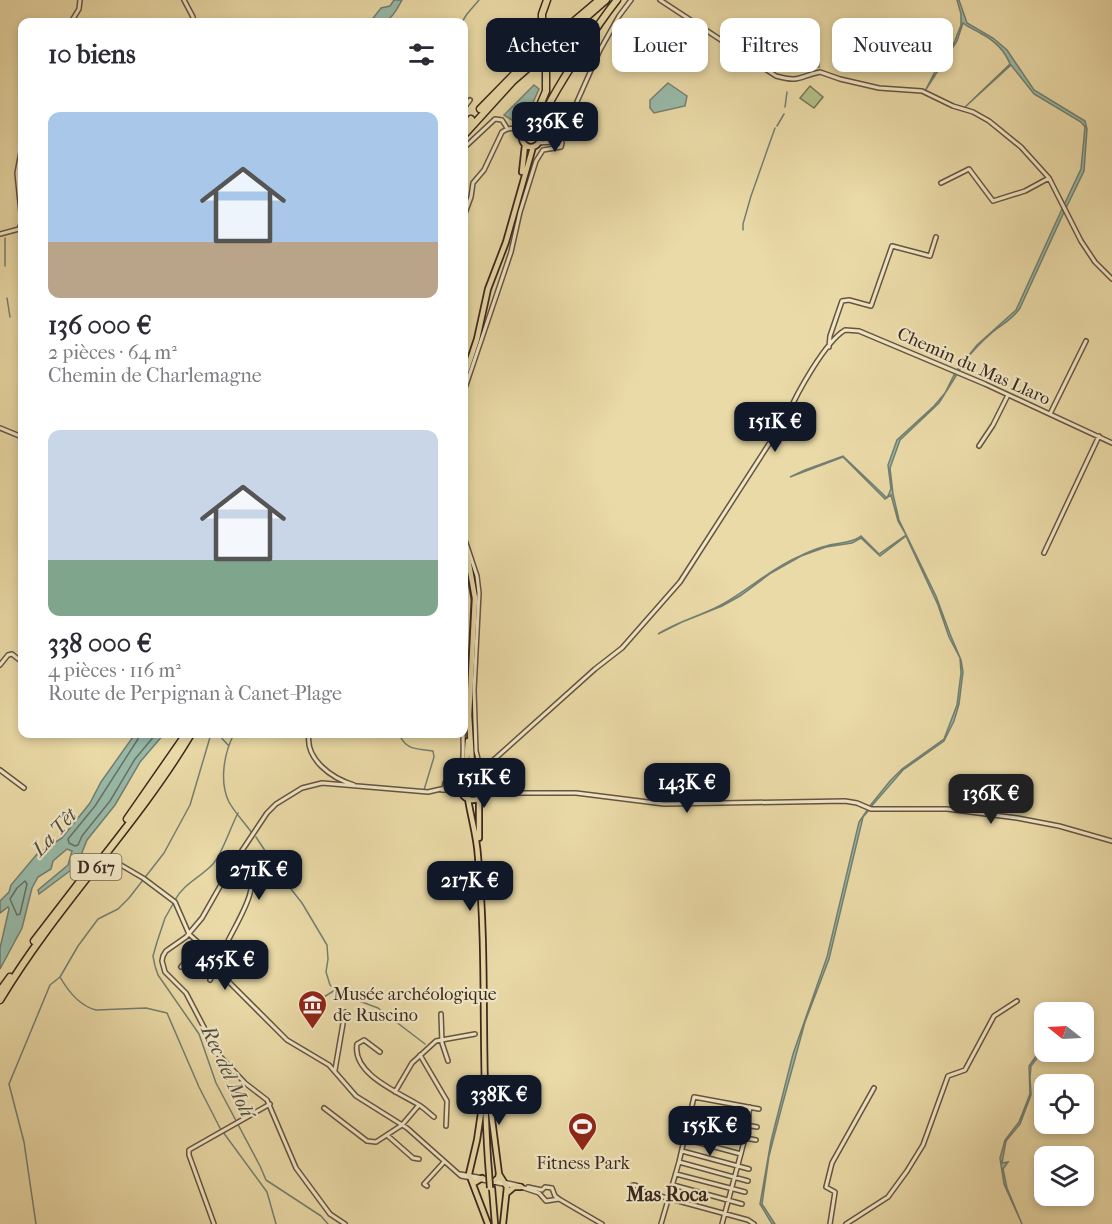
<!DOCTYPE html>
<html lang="fr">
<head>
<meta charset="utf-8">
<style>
	:root { --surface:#fff; --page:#f2f2f3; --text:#2b2b33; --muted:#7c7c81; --accent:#111827 }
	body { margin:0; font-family:"IM FELL French Canon",serif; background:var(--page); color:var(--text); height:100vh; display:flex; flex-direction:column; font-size:22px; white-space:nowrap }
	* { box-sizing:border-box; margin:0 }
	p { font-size:20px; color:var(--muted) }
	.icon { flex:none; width:33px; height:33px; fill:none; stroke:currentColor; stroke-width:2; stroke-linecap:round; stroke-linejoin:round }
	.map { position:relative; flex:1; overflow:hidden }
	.side { position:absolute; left:18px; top:18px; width:450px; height:720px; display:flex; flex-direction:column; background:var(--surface); border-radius:12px; box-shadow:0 3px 9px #0003 }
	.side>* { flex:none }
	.hud { position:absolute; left:486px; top:18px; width:536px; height:54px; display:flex; gap:12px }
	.needle { width:39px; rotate:288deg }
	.controls { position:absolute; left:1034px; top:1002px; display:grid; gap:12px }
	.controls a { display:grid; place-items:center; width:60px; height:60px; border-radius:12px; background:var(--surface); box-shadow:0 3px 9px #0003; font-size:30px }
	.price { position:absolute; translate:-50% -51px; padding:0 14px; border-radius:12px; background:var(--accent); color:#fff; font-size:20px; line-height:39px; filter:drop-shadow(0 2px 3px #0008) }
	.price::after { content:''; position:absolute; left:50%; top:36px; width:18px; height:14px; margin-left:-9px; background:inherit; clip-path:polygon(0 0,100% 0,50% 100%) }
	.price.active { background:#222; color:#fff }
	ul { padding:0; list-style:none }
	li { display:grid; align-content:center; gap:12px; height:318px; padding:0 30px }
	li span { display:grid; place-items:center; height:186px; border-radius:12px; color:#555 }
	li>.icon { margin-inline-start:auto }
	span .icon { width:108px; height:108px; fill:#fffc; stroke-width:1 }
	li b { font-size:26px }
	h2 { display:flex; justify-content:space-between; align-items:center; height:72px; padding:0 30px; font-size:26px }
	.tag { padding:0 21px; border-radius:12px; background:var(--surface); box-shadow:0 3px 9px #0003; font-size:21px; line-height:54px }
	.tag.active { background:var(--accent); color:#fff }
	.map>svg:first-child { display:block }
	.green { fill:#b2c18a; stroke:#767454; stroke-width:1.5 }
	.water { fill:#98baa9; stroke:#727f72; stroke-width:1.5 }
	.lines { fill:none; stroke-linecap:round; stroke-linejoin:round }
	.shore { stroke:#687064; stroke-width:1.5 }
	.stream { stroke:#727f72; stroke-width:1.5 }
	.minor-casing { stroke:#655441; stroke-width:6 }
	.major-casing { stroke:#39271f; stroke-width:8 }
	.highway-casing { stroke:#39271f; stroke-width:9 }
	.minor { stroke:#f1e7c6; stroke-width:3 }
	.major { stroke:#eadaa7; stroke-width:4.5 }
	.highway { stroke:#eadaa7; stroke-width:6 }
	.major-bridge-casing { stroke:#39271f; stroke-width:8; stroke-linecap:butt }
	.highway-bridge-casing { stroke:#39271f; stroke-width:9; stroke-linecap:butt }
	.major-bridge { stroke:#eadaa7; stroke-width:4.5 }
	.highway-bridge { stroke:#eadaa7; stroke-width:6 }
	.labels { text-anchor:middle; stroke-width:4.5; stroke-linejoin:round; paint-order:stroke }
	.shield { fill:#f1e7c6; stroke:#706151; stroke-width:1.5 }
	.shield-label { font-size:16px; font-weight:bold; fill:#39271f }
	.street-label { font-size:18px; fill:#39271f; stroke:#f1e7c6 }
	.poi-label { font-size:18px; fill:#39271f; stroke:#f1e7c6; text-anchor:start }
	.water-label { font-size:20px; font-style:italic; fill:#514c42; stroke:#f1e7c6 }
	.neighbourhood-label { font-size:20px; font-weight:bold; fill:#39271f; stroke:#f1e7c6 }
</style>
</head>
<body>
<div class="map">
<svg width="1112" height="1224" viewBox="0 0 1112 1224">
	<rect width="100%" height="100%" fill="#eadaa7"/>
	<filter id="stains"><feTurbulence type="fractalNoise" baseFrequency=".00333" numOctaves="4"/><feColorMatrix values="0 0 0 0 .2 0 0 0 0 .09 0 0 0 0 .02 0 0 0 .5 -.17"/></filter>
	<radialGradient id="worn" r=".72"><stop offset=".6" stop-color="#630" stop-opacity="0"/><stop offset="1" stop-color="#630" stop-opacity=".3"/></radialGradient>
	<path class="green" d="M818 42 819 67 802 68 800 44Z
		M810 86 823 97 814 108 800 98Z"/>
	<path class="water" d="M394 0H402C393 17 390 23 370 22L381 8 390 6Z
		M957 0H959L967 23 993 38 1007 50 1034 90 1085 121 1087 129 1084 171 1066 208 1064 205 1081 169 1085 127 1081 122 1034 94 1011 65 965 107 1010 64C1004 49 994 40 980 33 974 29 969 28 963 23L957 41 925 91 938 66 954 43 961 25V14Z
		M668 83 687 96 685 106 654 113 650 108V100Z
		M534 85 539 89 525 120 515 122 504 115Z
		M1062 209 1064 212 1020 308C1013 319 1004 323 994 331 981 342 967 356 959 371L957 370 977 345 1016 310Z
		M954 375 956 376 939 403 900 440 890 468 893 494 899 520 936 596 950 634 961 660 963 672 959 704 954 721 944 741 903 770 870 808 869 807 890 781 902 769 944 739 957 705 961 673 960 658 949 637 938 605 906 536 880 556 861 538 852 543 826 547 801 556 771 573 740 596 722 606 682 622 658 634C678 621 701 616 721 605 749 590 771 568 800 556 808 552 818 548 826 546 839 542 850 544 861 536L879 554 906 535 898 521 891 495 885 499 843 457 790 477 805 470 843 456 887 498 891 489 888 465 897 440 934 406 945 393Z
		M135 734H164L140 762 115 805 87 840 79 860 71 870 39 894 38 890 68 865 72 851 67 849 53 861 51 869 38 877 32 888 22 928 0 969V948L9 909 8 907 0 913V901L9 892 11 885 37 854 62 838 90 803 101 782Z
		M868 809 869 810 863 817 829 959 805 1022 782 1106 769 1156 762 1204 775 1224H772L760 1204 771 1141 793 1054 827 957 859 822Z
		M1044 1045 1042 1052 1031 1066 1030 1078 1031 1095 1020 1124 1006 1141 1002 1163 1008 1162 1003 1169 1007 1188 1022 1224 1004 1184 1000 1158 1005 1140 1019 1122 1030 1094 1029 1066Z"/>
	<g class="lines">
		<path class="shore" d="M139 734 138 739 95 806 68 839 69 843 75 846 78 845 82 836 110 801 135 759 156 734
			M25 881 27 884 20 914 17 915 10 899 17 888Z"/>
		<path class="stream" d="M462 22 467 14 479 0
			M785 107 787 92
			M777 126 784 114
			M743 230V224L751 196 775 128
			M5 266V238
			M7 298 10 317
			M218 734 228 745
			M234 734C224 753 219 782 229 802 235 813 245 823 252 833
			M399 734C407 752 418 748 433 751L434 757 424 790
			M256 837 287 884 302 903 327 945 328 959 326 972 330 985 338 993 378 1008 425 1044
			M175 900C183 884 201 877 213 864 223 852 230 828 238 813
			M173 904 165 918 157 942 153 956 155 966 158 975 199 1034 216 1083 260 1166 266 1180 321 1216 328 1224
			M60 977C68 991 80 1006 96 1010L146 1008 167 1013 199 1087 221 1130
			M309 1015 316 1002 335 990
			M223 1132 267 1192 276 1224
			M36 1224 24 1142 9 1084 50 985 60 977 78 946 98 919 118 909 129 898 164 853 190 805 211 734"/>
		<defs>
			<path id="minor" d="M184 0 193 17V22
				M660 0 776 76C801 83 799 76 820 72L840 79 879 88 922 91 953 106 973 112 989 121 1021 147 1049 178 1081 241 1095 262 1112 279
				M71 22 79 9 80 0
				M464 108 470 100
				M539 137 547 141 559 137
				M538 143 552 142 564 131 600 50 619 16 631 0
				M464 148 495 119 502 120 507 128
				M941 183 969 169 993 201 1025 191 1049 178
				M464 216 471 197 473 183 484 170 502 132C510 126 515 128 523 134
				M0 234 19 229 22 222 17 173 22 147
				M464 325 465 339 464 351
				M829 347 830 336 842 301 849 300 871 306 892 246 930 256 936 237
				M464 391 511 252 520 212 536 161 543 150 561 147 562 143 560 136
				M1050 414 1086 341
				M0 428 22 437
				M979 446 993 425 1008 395
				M464 537 477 576 479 593 474 690 476 751 479 763 490 772
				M1044 553 1099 436
				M464 572 469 600 464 702
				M0 665 8 655 12 654 22 662
				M309 734C305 759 331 778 354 785
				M0 770 24 788
				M480 776 489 764 595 669 622 648 680 582 787 416C797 393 825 342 845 330L859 331 985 384 1112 443
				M485 782 494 762
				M486 786 504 792
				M444 788 445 783C467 775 463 754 463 734
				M442 790H461
				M484 793H576L664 804 845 801 857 803 871 809H947L1017 818 1059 826 1112 841
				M114 861 143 878 175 902 189 934 213 956 217 968
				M181 967 191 955 217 970 287 1040 329 1065 356 1096 407 1128 461 1176 514 1186
				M218 968C221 939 269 889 245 865H239L231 872H228
				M210 980 215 971 217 970
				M441 1014 442 1043 448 1061
				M380 1052 364 1040 357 1044C352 1074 398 1092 419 1105 424 1108 429 1113 434 1117
				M420 1055 447 1101 446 1126
				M335 1070 345 1012
				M395 1092 412 1063 436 1041 475 1034
				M324 1108 367 1141 376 1142 402 1125 419 1105
				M690 1115 757 1127
				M688 1127 756 1140
				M388 1136 413 1158 419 1159
				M685 1139 741 1154
				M682 1151 749 1169
				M679 1162 748 1181
				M460 1174 489 1179
				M676 1174 745 1192
				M495 1180 521 1186
				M630 1189a4 4 0 1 1 8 0a4 4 0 1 1-8 0Z
				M673 1185 742 1204
				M427 1186 424 1184 444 1162
				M521 1187 539 1193 546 1201 559 1199
				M528 1187 542 1190
				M542 1190 545 1187 552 1188 555 1196 559 1199 602 1224
				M638 1190 748 1220 754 1224
				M214 1224 189 1155V1150L270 1104
				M345 1224 330 1214 296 1168 267 1100 245 1083 218 1054 186 993 165 972 162 961 163 956 166 951 186 937 202 918 231 867 267 813 276 804 302 788 322 783 428 792 454 786 461 782
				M661 1224 679 1162 694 1097 759 1109
				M722 1224 744 1142 750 1107
				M830 1224 835 1192 826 1187 832 1163 874 1088
				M846 1224 888 1197 907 1171 923 1145 948 1076 965 1070 994 1016 1017 1001"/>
			<path id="major" d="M522 138a9 9 0 1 1 18 0a9 9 0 1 1-18 0Z
				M522 172 525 145
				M464 378 477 339 488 289 506 242 533 147
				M464 547 468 559 475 598 469 715 472 765 477 774
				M460 787a13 13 0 1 1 26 0a13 13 0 1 1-26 0Z
				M465 777 468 741
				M468 799C471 818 477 837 478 857 488 962 480 1068 489 1173
				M479 838V799
				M487 1080 499 1174 507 1187 503 1224
				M482 1106 477 1140 469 1174 488 1224
				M493 1182 498 1178 499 1174
				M474 1183 482 1178
				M492 1188 495 1224
				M507 1193 514 1187H521"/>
			<path id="highway" d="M542 38V14L547 0
				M480 109 526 62 599 0
				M464 128 471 119
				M530 129 546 91V63
				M538 133C537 113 602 19 617 0
				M464 135 513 81 606 0
				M127 819 184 737
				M34 941 81 880
				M0 991 10 977
				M0 1000C56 906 135 828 191 734"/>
		</defs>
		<use href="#minor" class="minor-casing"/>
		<use href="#major" class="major-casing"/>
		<use href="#highway" class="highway-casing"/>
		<use href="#minor" class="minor"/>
		<use href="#major" class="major"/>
		<use href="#highway" class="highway"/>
		<defs>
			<path id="major-bridge" d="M489 1173 490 1188"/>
			<path id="highway-bridge" d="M542 38 546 63"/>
		</defs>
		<use href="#major-bridge" class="major-bridge-casing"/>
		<use href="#highway-bridge" class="highway-bridge-casing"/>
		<use href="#major-bridge" class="major-bridge"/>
		<use href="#highway-bridge" class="highway-bridge"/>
	</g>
	<defs>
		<symbol id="museum-pin" viewBox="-11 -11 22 30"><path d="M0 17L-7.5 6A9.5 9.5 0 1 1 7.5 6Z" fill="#8f2418" stroke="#f1e7c6"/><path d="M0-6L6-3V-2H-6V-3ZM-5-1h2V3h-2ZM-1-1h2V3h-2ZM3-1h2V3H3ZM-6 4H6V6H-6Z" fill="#fff"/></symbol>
		<symbol id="stadium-pin" viewBox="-11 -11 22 30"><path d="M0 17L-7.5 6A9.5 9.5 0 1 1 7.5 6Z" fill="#8f2418" stroke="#f1e7c6"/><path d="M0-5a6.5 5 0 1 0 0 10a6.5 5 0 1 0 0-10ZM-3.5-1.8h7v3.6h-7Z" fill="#fff"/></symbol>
	</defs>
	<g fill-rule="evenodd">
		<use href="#museum-pin" x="296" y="988" width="33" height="45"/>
		<use href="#stadium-pin" x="566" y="1110" width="33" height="45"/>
	</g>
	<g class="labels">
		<rect class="shield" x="70.5" y="854" width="51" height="26" rx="4.5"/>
		<g class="shield-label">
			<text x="96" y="873">D 617</text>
		</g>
		<g class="street-label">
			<text transform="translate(974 366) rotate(24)" y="6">Chemin du Mas Llaro</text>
		</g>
		<g class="poi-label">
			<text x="333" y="1000">Musée archéologique<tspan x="333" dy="21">de Ruscino</tspan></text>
			<text x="583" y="1169" text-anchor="middle">Fitness Park</text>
		</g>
		<g class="water-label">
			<text transform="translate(54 832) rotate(-48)" y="7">La Têt</text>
			<text transform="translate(228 1071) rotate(65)" y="7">Rec del Molí</text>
		</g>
		<g class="neighbourhood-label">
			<text x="667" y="1201">Mas Roca</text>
		</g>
	</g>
	<rect width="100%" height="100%" filter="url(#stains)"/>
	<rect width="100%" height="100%" fill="url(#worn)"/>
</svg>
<div class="controls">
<a><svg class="needle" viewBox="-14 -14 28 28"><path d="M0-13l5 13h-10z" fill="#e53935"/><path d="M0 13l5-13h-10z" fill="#7c7c81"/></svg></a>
<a><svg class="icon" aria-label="locate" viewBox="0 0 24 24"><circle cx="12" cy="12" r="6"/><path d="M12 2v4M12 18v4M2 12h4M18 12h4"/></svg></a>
<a><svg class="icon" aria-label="layers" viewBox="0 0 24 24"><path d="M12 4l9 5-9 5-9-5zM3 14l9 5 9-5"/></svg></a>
</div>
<b class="price" style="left:555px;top:153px">336K €</b>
<b class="price" style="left:775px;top:453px">151K €</b>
<b class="price" style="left:484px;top:809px">151K €</b>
<b class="price" style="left:687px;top:814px">143K €</b>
<b class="price active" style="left:991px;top:825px">136K €</b>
<b class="price" style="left:259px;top:901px">271K €</b>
<b class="price" style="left:470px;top:912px">217K €</b>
<b class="price" style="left:225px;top:991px">455K €</b>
<b class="price" style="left:499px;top:1126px">338K €</b>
<b class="price" style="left:710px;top:1157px">155K €</b>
<div class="hud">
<a class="tag active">Acheter</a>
<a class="tag">Louer</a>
<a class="tag">Filtres</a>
<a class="tag">Nouveau</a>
</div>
<section class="side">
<h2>10 biens<svg class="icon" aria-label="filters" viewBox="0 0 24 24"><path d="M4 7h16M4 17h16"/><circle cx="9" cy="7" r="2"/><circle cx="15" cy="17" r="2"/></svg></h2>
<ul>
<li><span style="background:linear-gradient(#a9c7e8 70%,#b9a48a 0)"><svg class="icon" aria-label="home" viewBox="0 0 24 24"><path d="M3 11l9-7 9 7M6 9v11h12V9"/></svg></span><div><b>136 000 €</b><p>2 pièces · 64 m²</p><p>Chemin de Charlemagne</p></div></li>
<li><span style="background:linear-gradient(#c9d6e8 70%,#7fa58c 0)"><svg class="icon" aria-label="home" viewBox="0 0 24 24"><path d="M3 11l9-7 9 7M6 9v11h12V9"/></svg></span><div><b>338 000 €</b><p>4 pièces · 116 m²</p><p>Route de Perpignan à Canet-Plage</p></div></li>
</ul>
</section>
</div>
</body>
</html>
